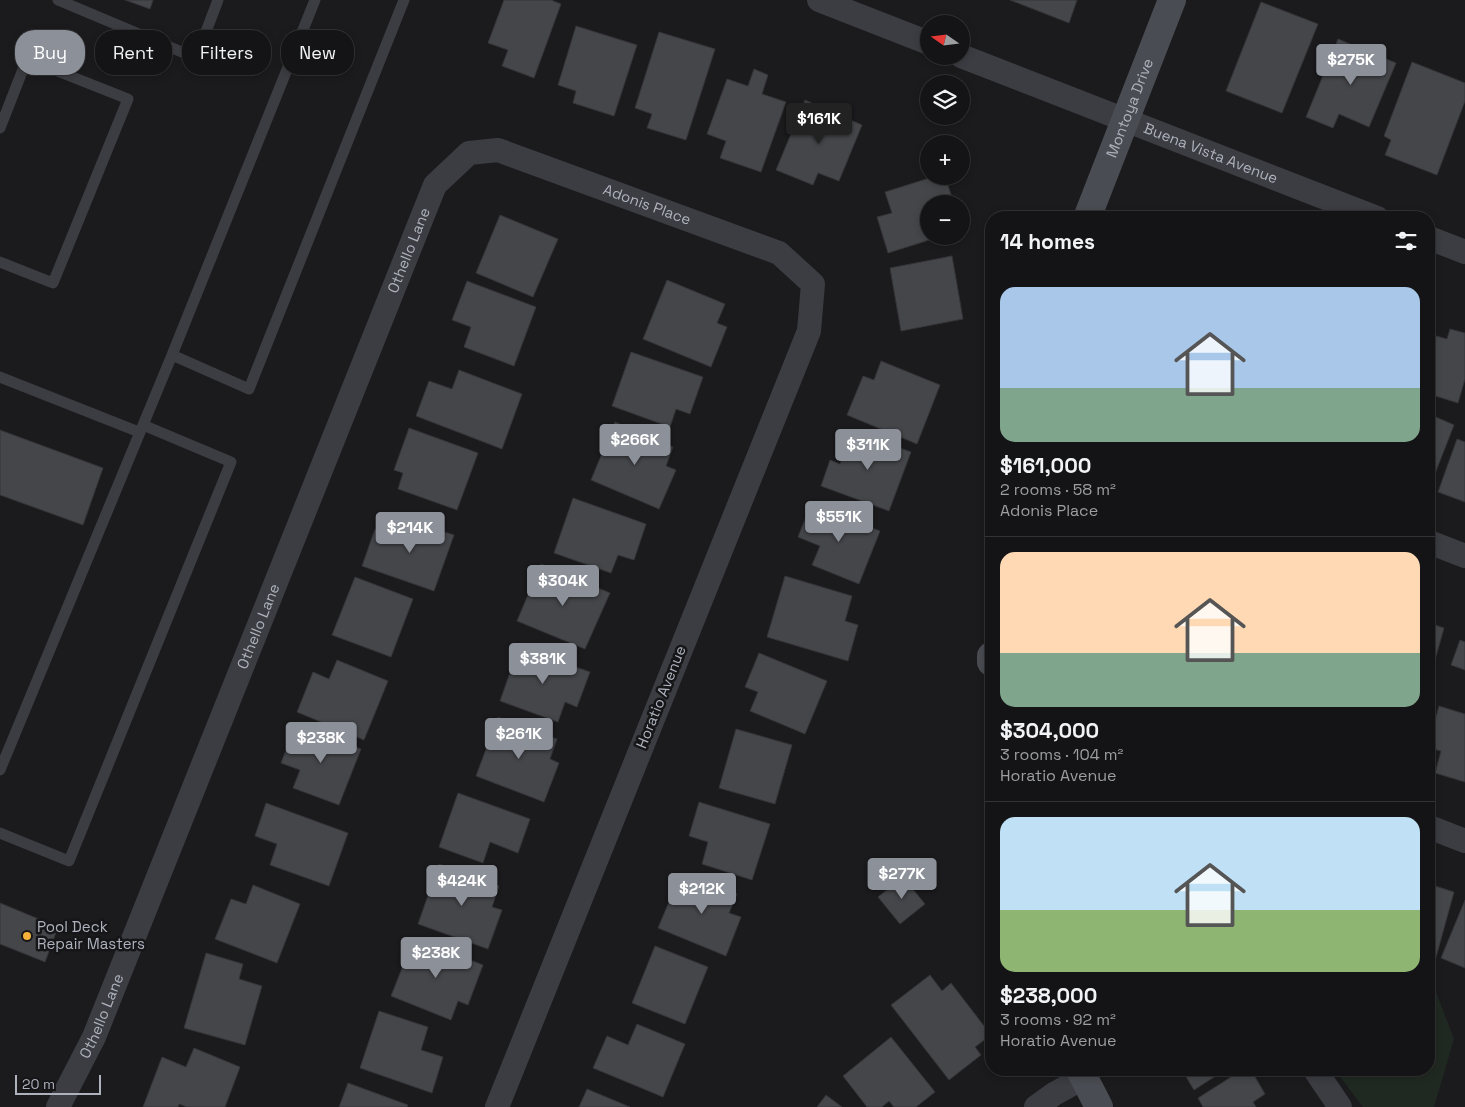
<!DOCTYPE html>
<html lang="en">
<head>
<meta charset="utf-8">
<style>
	:root { --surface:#141416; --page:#212123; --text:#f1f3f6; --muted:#9d9ea1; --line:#333335; --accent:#8c9099 }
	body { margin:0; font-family:"Space Grotesk",sans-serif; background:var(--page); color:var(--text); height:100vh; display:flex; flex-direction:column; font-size:19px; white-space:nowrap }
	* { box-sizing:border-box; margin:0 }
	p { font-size:16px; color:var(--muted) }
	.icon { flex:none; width:28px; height:28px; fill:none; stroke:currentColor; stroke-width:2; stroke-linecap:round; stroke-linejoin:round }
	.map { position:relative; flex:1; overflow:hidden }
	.panel { position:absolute; left:985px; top:211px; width:450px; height:865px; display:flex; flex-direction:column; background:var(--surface); border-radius:20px; box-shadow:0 2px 8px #0003,0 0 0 1px var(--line) }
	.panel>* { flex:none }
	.top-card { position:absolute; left:15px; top:30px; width:475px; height:45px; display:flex; gap:10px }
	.needle { width:32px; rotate:284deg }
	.controls { position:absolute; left:920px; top:15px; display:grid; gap:10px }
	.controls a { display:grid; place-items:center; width:50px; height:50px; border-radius:50%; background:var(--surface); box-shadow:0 2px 8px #0003,0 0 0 1px var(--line); font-size:25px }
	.scale { position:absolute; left:15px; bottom:12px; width:86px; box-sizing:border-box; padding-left:5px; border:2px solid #adb2bd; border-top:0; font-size:14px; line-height:18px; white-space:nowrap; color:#adb2bd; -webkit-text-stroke:4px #161618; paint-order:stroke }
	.price { position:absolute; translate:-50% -42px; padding:0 11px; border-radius:5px; background:var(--accent); color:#fff; font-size:16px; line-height:32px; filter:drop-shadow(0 1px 2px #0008) }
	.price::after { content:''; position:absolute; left:50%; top:30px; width:15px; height:11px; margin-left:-8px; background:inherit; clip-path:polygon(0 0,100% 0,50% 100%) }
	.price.on { background:#222; color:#fff }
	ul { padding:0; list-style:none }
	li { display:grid; align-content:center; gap:10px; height:265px; padding:0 15px }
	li+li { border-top:1px solid var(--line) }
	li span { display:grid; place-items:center; height:155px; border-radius:15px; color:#555 }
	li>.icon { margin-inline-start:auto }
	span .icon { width:90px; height:90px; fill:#fffc; stroke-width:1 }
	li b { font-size:21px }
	h2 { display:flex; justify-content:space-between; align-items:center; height:60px; padding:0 15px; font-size:21px }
	.tag { padding:0 18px; border-radius:20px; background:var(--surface); box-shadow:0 2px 8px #0003,0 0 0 1px var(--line); font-size:18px; line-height:45px }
	.tag.on { background:var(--accent); color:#fff }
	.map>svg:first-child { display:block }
	.green { fill:#202921 }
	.building { fill:#45464a; stroke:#353539 }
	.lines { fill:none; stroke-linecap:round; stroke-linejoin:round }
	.lane { stroke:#3c3d42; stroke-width:11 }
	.street { stroke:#3c3d42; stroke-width:24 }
	.secondary { stroke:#494c52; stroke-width:28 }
	.poi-dot { fill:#f6b13a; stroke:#161618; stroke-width:2 }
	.labels { text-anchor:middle; stroke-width:5; stroke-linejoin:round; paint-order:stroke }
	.street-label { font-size:15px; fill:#adb2bd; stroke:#161618 }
	.poi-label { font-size:15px; fill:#adb2bd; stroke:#161618; text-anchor:start }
</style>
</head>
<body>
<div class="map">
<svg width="1465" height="1107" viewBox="0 0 1465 1107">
	<rect width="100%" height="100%" fill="#1b1b1d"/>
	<path class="green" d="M1429 988 1436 992 1454 1039 1434 1107H1363L1335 1070H1429Z"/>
	<path class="building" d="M125 0H153L150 9Z
		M504 0H551L561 4 534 78 502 66 508 50 488 43Z
		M1010 0H1077L1069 23Z
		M1261 2 1318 24 1282 113 1226 91Z
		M576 26 637 45 614 116 573 103 576 91 558 85Z
		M659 32 715 49 686 140 647 128 652 114 635 108Z
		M1338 39 1396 63 1369 127 1339 114 1333 128 1306 117Z
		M1412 62 1465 83V101L1437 175 1385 155 1391 140 1384 136Z
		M754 69 768 75 762 94 786 102 761 172 720 158 726 141 707 134 727 79 748 86Z
		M805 100 862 125 839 181 818 173 813 185 776 170Z
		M936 176H945L954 204H929V236H942L888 253 877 217 892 213 885 192Z
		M500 215 558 239 533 297 476 273Z
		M952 256 963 319 901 331 890 268Z
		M667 280 725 304 717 323 727 327 711 367 643 339Z
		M467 281 536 307 514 366 464 347 471 327 452 320Z
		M1450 329 1465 333V379L1458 403 1429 394V334L1447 339Z
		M631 352 703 377 690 414 676 409 670 427 612 406Z
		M881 361 940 385 917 444 847 415 863 376 874 380Z
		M459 370 522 394 502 449 416 416 429 381 452 389Z
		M1429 414 1454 425 1429 489Z
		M615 422 673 447 666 466 676 470 659 509 591 480Z
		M409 428 478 453 457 510 398 489 403 473 394 470Z
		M0 430 103 468 83 525 0 495Z
		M853 431 911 452 889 511 821 486 830 460 840 464Z
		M1457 439 1465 442V502L1438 492Z
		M573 498 646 524 634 560 618 555 611 573 554 553Z
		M811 504 880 531 859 584 812 565 820 546 798 537Z
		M405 519 454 535 434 591 362 566 375 529 399 538Z
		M541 564 610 593 585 649 517 621Z
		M785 576 852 596 845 621 858 625 848 661 767 637Z
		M355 577 413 599 391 657 332 635Z
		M1429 623 1444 628 1433 667 1429 666Z
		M1460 640 1465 642V670L1451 665Z
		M519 647 590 672 577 707 565 702 558 722 500 701Z
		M759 653 827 681 805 734 750 711 758 692 745 687Z
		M337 660 388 681 364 740 297 712 313 672 329 679Z
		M1439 706 1465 714V782L1435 773 1441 751 1429 748V742Z
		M498 717 557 739 550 759 559 763 544 802 476 776Z
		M296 724 361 749 339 805 293 788 300 770 281 763Z
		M736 729 792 745 775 804 719 788Z
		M458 793 530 819 518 853 490 842 483 863 439 847Z
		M699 802 770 824 752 880 702 864 708 842 689 836Z
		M266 803 348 833 329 886 270 865 277 844 255 836Z
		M439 864 499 886 492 907 502 910 488 949 418 924Z
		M687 874 737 894 729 913 741 917 726 956 658 928 674 890 680 893Z
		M903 877 925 904 900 924 878 897Z
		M1429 884 1454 892 1435 961 1429 959Z
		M253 885 300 904 277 963 215 939 231 899 246 904Z
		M1465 900V968L1441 958Z
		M0 903 58 927 45 962 0 944Z
		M414 938 483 965 468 1005 458 1001 451 1020 391 996Z
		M655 946 708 967 685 1024 632 1003Z
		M206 953 243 964 239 979 262 986 245 1045 184 1028Z
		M930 975 942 991 951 983 991 1035 975 1047 981 1055 949 1080 891 1005Z
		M379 1011 428 1027 421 1050 443 1057 432 1093 360 1068Z
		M637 1024 685 1044 663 1097 593 1068 607 1036 628 1045Z
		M891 1037 935 1092 916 1107H894L889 1101 882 1107H867L843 1076Z
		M194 1048 240 1067 225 1107H187L179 1104 178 1107H143L162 1057 186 1067Z
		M1182 1070H1225L1194 1090Z
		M1242 1070H1251L1265 1094 1253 1102 1256 1107H1203L1198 1098Z
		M348 1083 408 1105 407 1107H339Z
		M587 1089 630 1107H579Z
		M826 1095 842 1107H817Z"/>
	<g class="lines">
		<path class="lane" d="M58 0 196 58 218 0
			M315 0 172 355 249 389 404 0
			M0 128 27 59 128 99 53 283 0 262
			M0 377 139 432
			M143 425 172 355
			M0 770 143 425 231 462 69 861 0 833"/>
		<g class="street">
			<path d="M819 0 929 43"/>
			<path id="s1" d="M961 56 1377 218"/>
			<path d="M1429 238 1465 252"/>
			<path d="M1429 542 1465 556"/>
			<path d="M1429 827 1465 841"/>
			<path d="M1315 1070 1340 1107"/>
			<path id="s2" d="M58 1107 94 1037 435 185 469 153 498 150 779 253 813 284 809 331 497 1107"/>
			<path d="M1036 1107 1054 1094 1083 1078"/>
		</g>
		<g class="secondary">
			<path id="s3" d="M1087 218 1172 0"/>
			<path d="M991 656V662"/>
			<path d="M1080 1070 1099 1107"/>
		</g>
	</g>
	<circle class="poi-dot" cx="27" cy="936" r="5"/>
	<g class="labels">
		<g class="street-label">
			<text dy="5" stroke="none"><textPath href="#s3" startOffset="118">Montoya Drive</textPath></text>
			<text dy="5" stroke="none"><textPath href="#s1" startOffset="268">Buena Vista Avenue</textPath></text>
			<text dy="5" stroke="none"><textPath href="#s2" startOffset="1231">Adonis Place</textPath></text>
			<text dy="5" stroke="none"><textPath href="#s2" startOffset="926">Othello Lane</textPath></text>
			<text dy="5" stroke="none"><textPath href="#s2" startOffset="521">Othello Lane</textPath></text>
			<text transform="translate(661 697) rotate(-68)" y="5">Horatio Avenue</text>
			<text dy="5" stroke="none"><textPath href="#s2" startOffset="101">Othello Lane</textPath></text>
		</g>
		<g class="poi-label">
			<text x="37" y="932">Pool Deck<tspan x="37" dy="17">Repair Masters</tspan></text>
		</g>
	</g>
</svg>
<div class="controls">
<a><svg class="needle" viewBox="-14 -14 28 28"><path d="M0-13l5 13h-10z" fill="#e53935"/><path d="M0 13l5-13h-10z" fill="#9d9ea1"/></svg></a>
<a><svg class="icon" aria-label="layers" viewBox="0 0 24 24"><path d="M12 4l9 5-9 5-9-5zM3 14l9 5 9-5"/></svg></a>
<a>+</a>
<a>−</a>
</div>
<div class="scale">20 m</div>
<b class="price" style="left:1351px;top:86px">$275K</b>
<b class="price on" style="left:819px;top:145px">$161K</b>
<b class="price" style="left:635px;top:466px">$266K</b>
<b class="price" style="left:868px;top:471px">$311K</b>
<b class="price" style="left:839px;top:543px">$551K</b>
<b class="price" style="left:410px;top:554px">$214K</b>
<b class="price" style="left:563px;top:607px">$304K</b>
<b class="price" style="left:543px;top:685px">$381K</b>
<b class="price" style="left:519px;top:760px">$261K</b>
<b class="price" style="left:321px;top:764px">$238K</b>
<b class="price" style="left:902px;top:900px">$277K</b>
<b class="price" style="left:462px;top:907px">$424K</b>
<b class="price" style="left:702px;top:915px">$212K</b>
<b class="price" style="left:436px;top:979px">$238K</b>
<div class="top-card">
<a class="tag on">Buy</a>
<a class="tag">Rent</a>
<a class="tag">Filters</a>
<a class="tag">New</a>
</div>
<section class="panel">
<h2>14 homes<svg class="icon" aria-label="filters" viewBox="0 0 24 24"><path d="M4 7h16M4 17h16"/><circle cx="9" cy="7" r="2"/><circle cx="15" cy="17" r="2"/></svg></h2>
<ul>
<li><span style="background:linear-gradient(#a9c7e8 65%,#7fa58c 0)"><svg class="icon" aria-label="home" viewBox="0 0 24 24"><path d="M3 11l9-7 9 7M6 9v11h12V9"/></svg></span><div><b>$161,000</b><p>2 rooms · 58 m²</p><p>Adonis Place</p></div></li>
<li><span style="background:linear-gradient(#ffd9b3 65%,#7fa58c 0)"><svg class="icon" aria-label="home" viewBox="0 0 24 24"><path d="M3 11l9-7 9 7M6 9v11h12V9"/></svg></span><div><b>$304,000</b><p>3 rooms · 104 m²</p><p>Horatio Avenue</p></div></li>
<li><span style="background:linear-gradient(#bfe0f5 60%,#8fb573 0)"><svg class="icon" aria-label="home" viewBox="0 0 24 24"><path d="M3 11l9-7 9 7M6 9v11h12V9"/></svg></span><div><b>$238,000</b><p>3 rooms · 92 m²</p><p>Horatio Avenue</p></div></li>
</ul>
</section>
</div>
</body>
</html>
